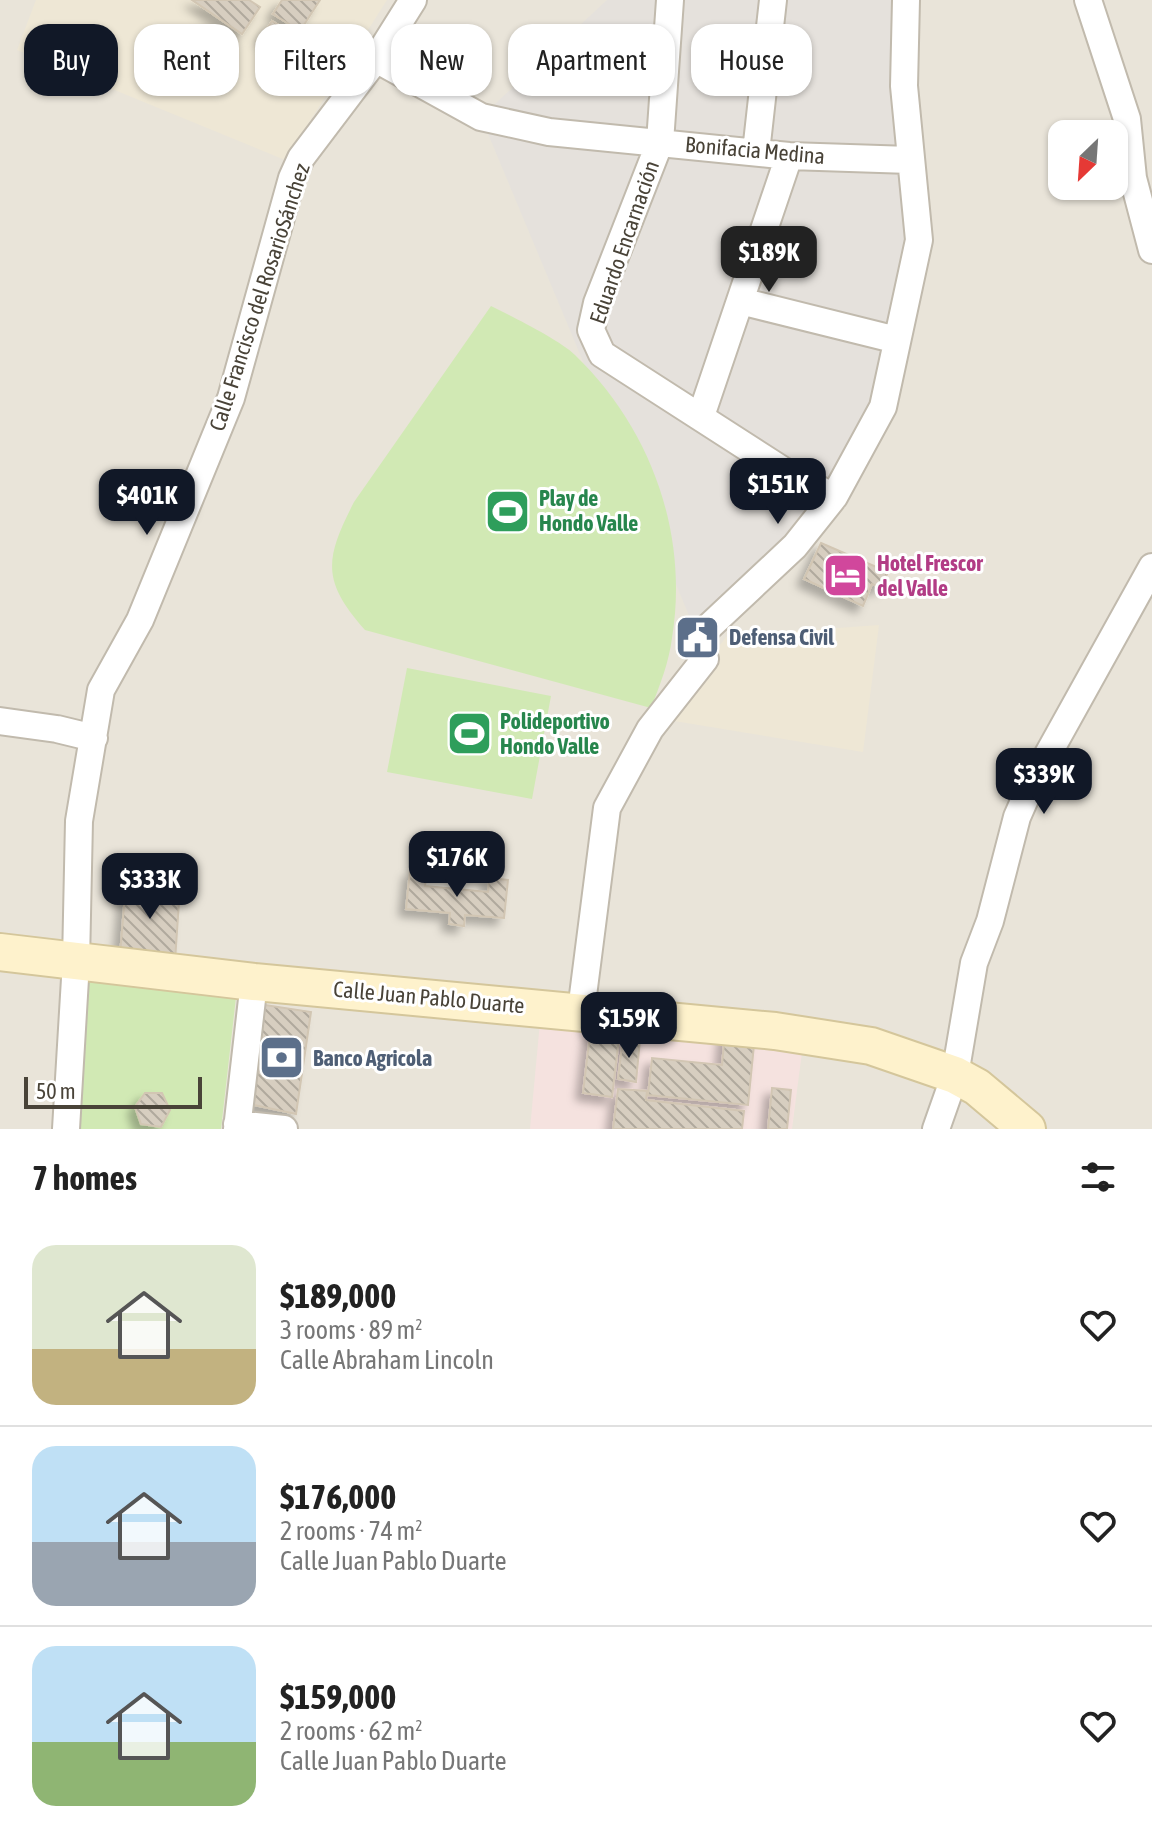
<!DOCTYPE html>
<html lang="en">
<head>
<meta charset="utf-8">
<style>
	:root { --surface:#fff; --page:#f6f6f6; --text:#222; --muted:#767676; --line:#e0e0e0; --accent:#111827 }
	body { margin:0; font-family:"Asap Condensed",sans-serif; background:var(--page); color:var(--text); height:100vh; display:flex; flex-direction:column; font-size:30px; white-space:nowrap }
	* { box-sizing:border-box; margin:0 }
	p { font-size:26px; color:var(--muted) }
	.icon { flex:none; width:44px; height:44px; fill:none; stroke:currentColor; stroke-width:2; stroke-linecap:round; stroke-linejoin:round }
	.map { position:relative; height:1129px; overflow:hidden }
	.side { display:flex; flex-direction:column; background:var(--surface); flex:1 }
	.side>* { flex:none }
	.banner { position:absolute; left:24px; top:24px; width:1104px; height:72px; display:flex; gap:16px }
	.needle { width:52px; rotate:205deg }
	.tools { position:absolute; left:1048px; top:120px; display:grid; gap:16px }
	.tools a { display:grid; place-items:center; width:80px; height:80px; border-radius:16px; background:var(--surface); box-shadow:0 2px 6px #0004; font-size:40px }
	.scale { position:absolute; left:24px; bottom:20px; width:178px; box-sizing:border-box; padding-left:8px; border:4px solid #494338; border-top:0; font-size:22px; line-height:28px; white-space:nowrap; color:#494338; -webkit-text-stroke:6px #fff; paint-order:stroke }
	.price { position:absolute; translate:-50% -68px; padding:0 18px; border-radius:16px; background:var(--accent); color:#fff; font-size:26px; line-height:52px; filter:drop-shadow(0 2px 4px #0008) }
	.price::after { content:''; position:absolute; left:50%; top:48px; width:24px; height:18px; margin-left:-12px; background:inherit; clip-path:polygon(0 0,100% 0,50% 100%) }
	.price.selected { background:#222; color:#fff }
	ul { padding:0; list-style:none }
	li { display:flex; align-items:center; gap:24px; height:200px; padding:0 32px }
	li+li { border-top:2px solid var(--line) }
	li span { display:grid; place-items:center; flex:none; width:224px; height:160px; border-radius:24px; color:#555 }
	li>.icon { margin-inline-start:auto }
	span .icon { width:96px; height:96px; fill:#fffc; stroke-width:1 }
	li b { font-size:34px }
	h2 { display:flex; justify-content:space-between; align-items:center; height:96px; padding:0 32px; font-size:34px }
	.pill { padding:0 28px; border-radius:24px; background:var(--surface); box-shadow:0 2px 6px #0004; font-size:28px; line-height:72px }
	.pill.selected { background:var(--accent); color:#fff }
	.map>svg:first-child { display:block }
	.residential { fill:#e9e4d9; fill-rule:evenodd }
	.industrial { fill:#e5e1dc }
	.education { fill:#eee7d5 }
	.medical { fill:#f5e2df }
	.green { fill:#d1e9b4 }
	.building { fill:url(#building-back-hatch); stroke:#d2c6b3; stroke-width:2; filter:url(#shadow) }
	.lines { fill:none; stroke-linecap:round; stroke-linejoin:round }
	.street-casing { stroke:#c1baad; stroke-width:30 }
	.secondary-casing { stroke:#d4c69b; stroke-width:40 }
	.street { stroke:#fff; stroke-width:26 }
	.secondary { stroke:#fef2cc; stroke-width:36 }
	.labels { text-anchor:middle; stroke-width:6; stroke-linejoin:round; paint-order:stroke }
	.street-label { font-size:22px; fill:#494338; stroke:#fff }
	.leisure-label { font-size:22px; font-weight:bold; fill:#27864d; stroke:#fff; text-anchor:start }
	.hotel-label { font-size:22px; font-weight:bold; fill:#b23c85; stroke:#fff; text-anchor:start }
	.service-label { font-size:22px; font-weight:bold; fill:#4e5e75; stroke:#fff; text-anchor:start }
</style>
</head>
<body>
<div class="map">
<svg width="1152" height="1129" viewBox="0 0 1152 1129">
	<defs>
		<pattern id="building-back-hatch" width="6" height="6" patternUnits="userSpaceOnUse" patternTransform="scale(2)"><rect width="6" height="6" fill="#d7cec0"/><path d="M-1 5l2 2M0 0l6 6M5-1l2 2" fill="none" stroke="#b0a99d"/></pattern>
		<filter id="shadow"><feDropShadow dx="-7" dy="7" stdDeviation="4" flood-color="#0004"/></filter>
	</defs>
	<rect width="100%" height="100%" fill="#f5f2eb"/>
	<path class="residential" d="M0 0H1152V1129H0ZM1062 134H1114V186H1062Z"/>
	<path class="industrial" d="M607 0H907L913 267 854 459 698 637 481 117Z"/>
	<path class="education" d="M36 0H387L285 160 17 50Z
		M879 625 863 752 662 719 727 636Z"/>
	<path class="medical" d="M540 1022 802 1052 792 1129H530Z"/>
	<path class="green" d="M491 306C511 316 560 340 575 355 651 428 689 534 672 638 669 662 660 685 651 708L365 630C321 580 325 559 354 502Z
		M407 668 551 696 532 799 387 772Z
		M88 981 236 997 221 1129H77Z"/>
	<path class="building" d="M192 0H249L260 7 242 34Z
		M282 0H320L300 31 273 14Z
		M272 21 294 34 284 51 262 37Z
		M821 543 888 572 881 588 872 584 863 606 804 579Z
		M410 870 427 872 425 886 488 892 489 878 508 880 504 918 465 915 464 926 449 924 450 913 406 909Z
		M126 882 180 887 175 961 120 955Z
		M265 1005 311 1012 296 1114 254 1105Z
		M725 1032 755 1035 748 1105 648 1095 652 1058 722 1065Z
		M590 1034 619 1038 612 1097 583 1093Z
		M623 1038 640 1040 636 1082 618 1079Z
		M772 1088 791 1090 787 1129H768Z
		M618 1089 647 1091 646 1100 744 1111 742 1129H613Z
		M145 1093H162L170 1110 161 1127 141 1124 135 1107Z"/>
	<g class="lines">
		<defs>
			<path id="street" d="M670 0 660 142 597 303 591 330 602 354 790 475 834 497
				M1088 0 1127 119 1133 178 1152 250
				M376 59 481 117 549 132 789 156 910 160
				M756 152 773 0
				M740 301 897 340
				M701 416 789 156
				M0 721 57 729 94 738
				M581 1011 607 808 650 729 705 659 698 637 795 546 834 497 883 407 919 240 904 86 906 0
				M237 1124 284 1129
				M66 1129 76 962 79 821 101 690 140 620 231 398 292 178 301 158 376 59 413 0
				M237 1129 254 982
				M936 1129 955 1075 974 963 990 921 1017 817 1032 783 1152 567"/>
			<path id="secondary" d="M0 952 254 982 775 1031 871 1046 955 1075 977 1087 1027 1129"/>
		</defs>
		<use href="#street" class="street-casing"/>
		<use href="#secondary" class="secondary-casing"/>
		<use href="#street" class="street"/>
		<use href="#secondary" class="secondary"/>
	</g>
	<defs>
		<symbol id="stadium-square" viewBox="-11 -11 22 22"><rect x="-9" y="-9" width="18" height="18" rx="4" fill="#2e9e5b" stroke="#fff"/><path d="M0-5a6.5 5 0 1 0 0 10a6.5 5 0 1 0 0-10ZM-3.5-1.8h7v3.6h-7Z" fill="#fff"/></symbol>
		<symbol id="hotel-square" viewBox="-11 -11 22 22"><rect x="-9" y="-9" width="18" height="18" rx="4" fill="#d1479c" stroke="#fff"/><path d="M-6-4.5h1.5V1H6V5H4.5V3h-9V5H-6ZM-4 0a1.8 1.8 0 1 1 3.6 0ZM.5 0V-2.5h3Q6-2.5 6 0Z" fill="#fff"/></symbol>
		<symbol id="civic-square" viewBox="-11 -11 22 22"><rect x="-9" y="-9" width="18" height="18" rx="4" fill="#5c6f8a" stroke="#fff"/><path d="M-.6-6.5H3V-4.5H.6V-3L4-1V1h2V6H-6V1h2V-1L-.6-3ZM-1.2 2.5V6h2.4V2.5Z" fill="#fff"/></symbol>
		<symbol id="bank-square" viewBox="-11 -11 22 22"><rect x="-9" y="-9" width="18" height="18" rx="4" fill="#5c6f8a" stroke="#fff"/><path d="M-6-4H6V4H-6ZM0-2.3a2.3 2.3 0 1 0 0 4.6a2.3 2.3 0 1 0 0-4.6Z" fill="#fff"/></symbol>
	</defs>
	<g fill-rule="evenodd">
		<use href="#stadium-square" x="482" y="486" width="51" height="51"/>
		<use href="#hotel-square" x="820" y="550" width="51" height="51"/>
		<use href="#civic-square" x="672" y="612" width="51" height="51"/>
		<use href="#stadium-square" x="444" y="708" width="51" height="51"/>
		<use href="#bank-square" x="256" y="1032" width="51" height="51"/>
	</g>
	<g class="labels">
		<g class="street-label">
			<text transform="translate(755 150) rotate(5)" y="8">Bonifacia Medina</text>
			<text transform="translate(624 242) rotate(-71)" y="8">Eduardo Encarnación</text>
			<text transform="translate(259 297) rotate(-72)" y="8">Calle Francisco del RosarioSánchez</text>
			<text transform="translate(429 997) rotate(5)" y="8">Calle Juan Pablo Duarte</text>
		</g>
		<g class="leisure-label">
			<text x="539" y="506">Play de<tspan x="539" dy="25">Hondo Valle</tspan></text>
			<text x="500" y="729">Polideportivo<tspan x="500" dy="25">Hondo Valle</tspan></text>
		</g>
		<g class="hotel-label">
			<text x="877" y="571">Hotel Frescor<tspan x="877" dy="25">del Valle</tspan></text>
		</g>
		<g class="service-label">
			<text x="729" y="645">Defensa Civil</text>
			<text x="313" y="1066">Banco Agricola</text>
		</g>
	</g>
</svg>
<div class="tools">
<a><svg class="needle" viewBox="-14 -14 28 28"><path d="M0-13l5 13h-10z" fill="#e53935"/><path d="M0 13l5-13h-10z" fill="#767676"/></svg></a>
</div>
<div class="scale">50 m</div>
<b class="price selected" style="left:769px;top:294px">$189K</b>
<b class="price" style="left:778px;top:526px">$151K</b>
<b class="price" style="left:147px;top:537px">$401K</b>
<b class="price" style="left:1044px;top:816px">$339K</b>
<b class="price" style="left:457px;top:899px">$176K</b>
<b class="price" style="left:150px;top:921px">$333K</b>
<b class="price" style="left:629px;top:1060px">$159K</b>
<div class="banner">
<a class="pill selected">Buy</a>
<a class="pill">Rent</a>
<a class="pill">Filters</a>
<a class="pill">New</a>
<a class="pill">Apartment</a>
<a class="pill">House</a>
</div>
</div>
<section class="side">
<h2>7 homes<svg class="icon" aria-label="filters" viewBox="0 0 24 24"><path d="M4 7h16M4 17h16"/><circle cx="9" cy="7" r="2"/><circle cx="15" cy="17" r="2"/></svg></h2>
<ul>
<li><span style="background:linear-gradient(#dfe7d0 65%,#c2b280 0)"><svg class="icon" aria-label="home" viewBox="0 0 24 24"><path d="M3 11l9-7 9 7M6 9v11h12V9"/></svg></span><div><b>$189,000</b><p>3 rooms · 89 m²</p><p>Calle Abraham Lincoln</p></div><svg class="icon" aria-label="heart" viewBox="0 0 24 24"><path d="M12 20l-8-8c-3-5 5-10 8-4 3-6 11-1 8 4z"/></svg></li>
<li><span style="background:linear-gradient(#bfe0f5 60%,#9aa5b1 0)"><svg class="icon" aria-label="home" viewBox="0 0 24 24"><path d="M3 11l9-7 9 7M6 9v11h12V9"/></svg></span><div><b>$176,000</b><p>2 rooms · 74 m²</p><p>Calle Juan Pablo Duarte</p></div><svg class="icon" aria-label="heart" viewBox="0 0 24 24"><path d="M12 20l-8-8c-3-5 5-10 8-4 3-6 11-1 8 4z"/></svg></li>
<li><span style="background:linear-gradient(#bfe0f5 60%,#8fb573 0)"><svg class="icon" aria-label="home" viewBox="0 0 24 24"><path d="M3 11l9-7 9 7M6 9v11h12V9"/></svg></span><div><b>$159,000</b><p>2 rooms · 62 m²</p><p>Calle Juan Pablo Duarte</p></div><svg class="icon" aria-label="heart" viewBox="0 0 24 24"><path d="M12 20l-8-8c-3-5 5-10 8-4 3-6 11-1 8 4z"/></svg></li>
</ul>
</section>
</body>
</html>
